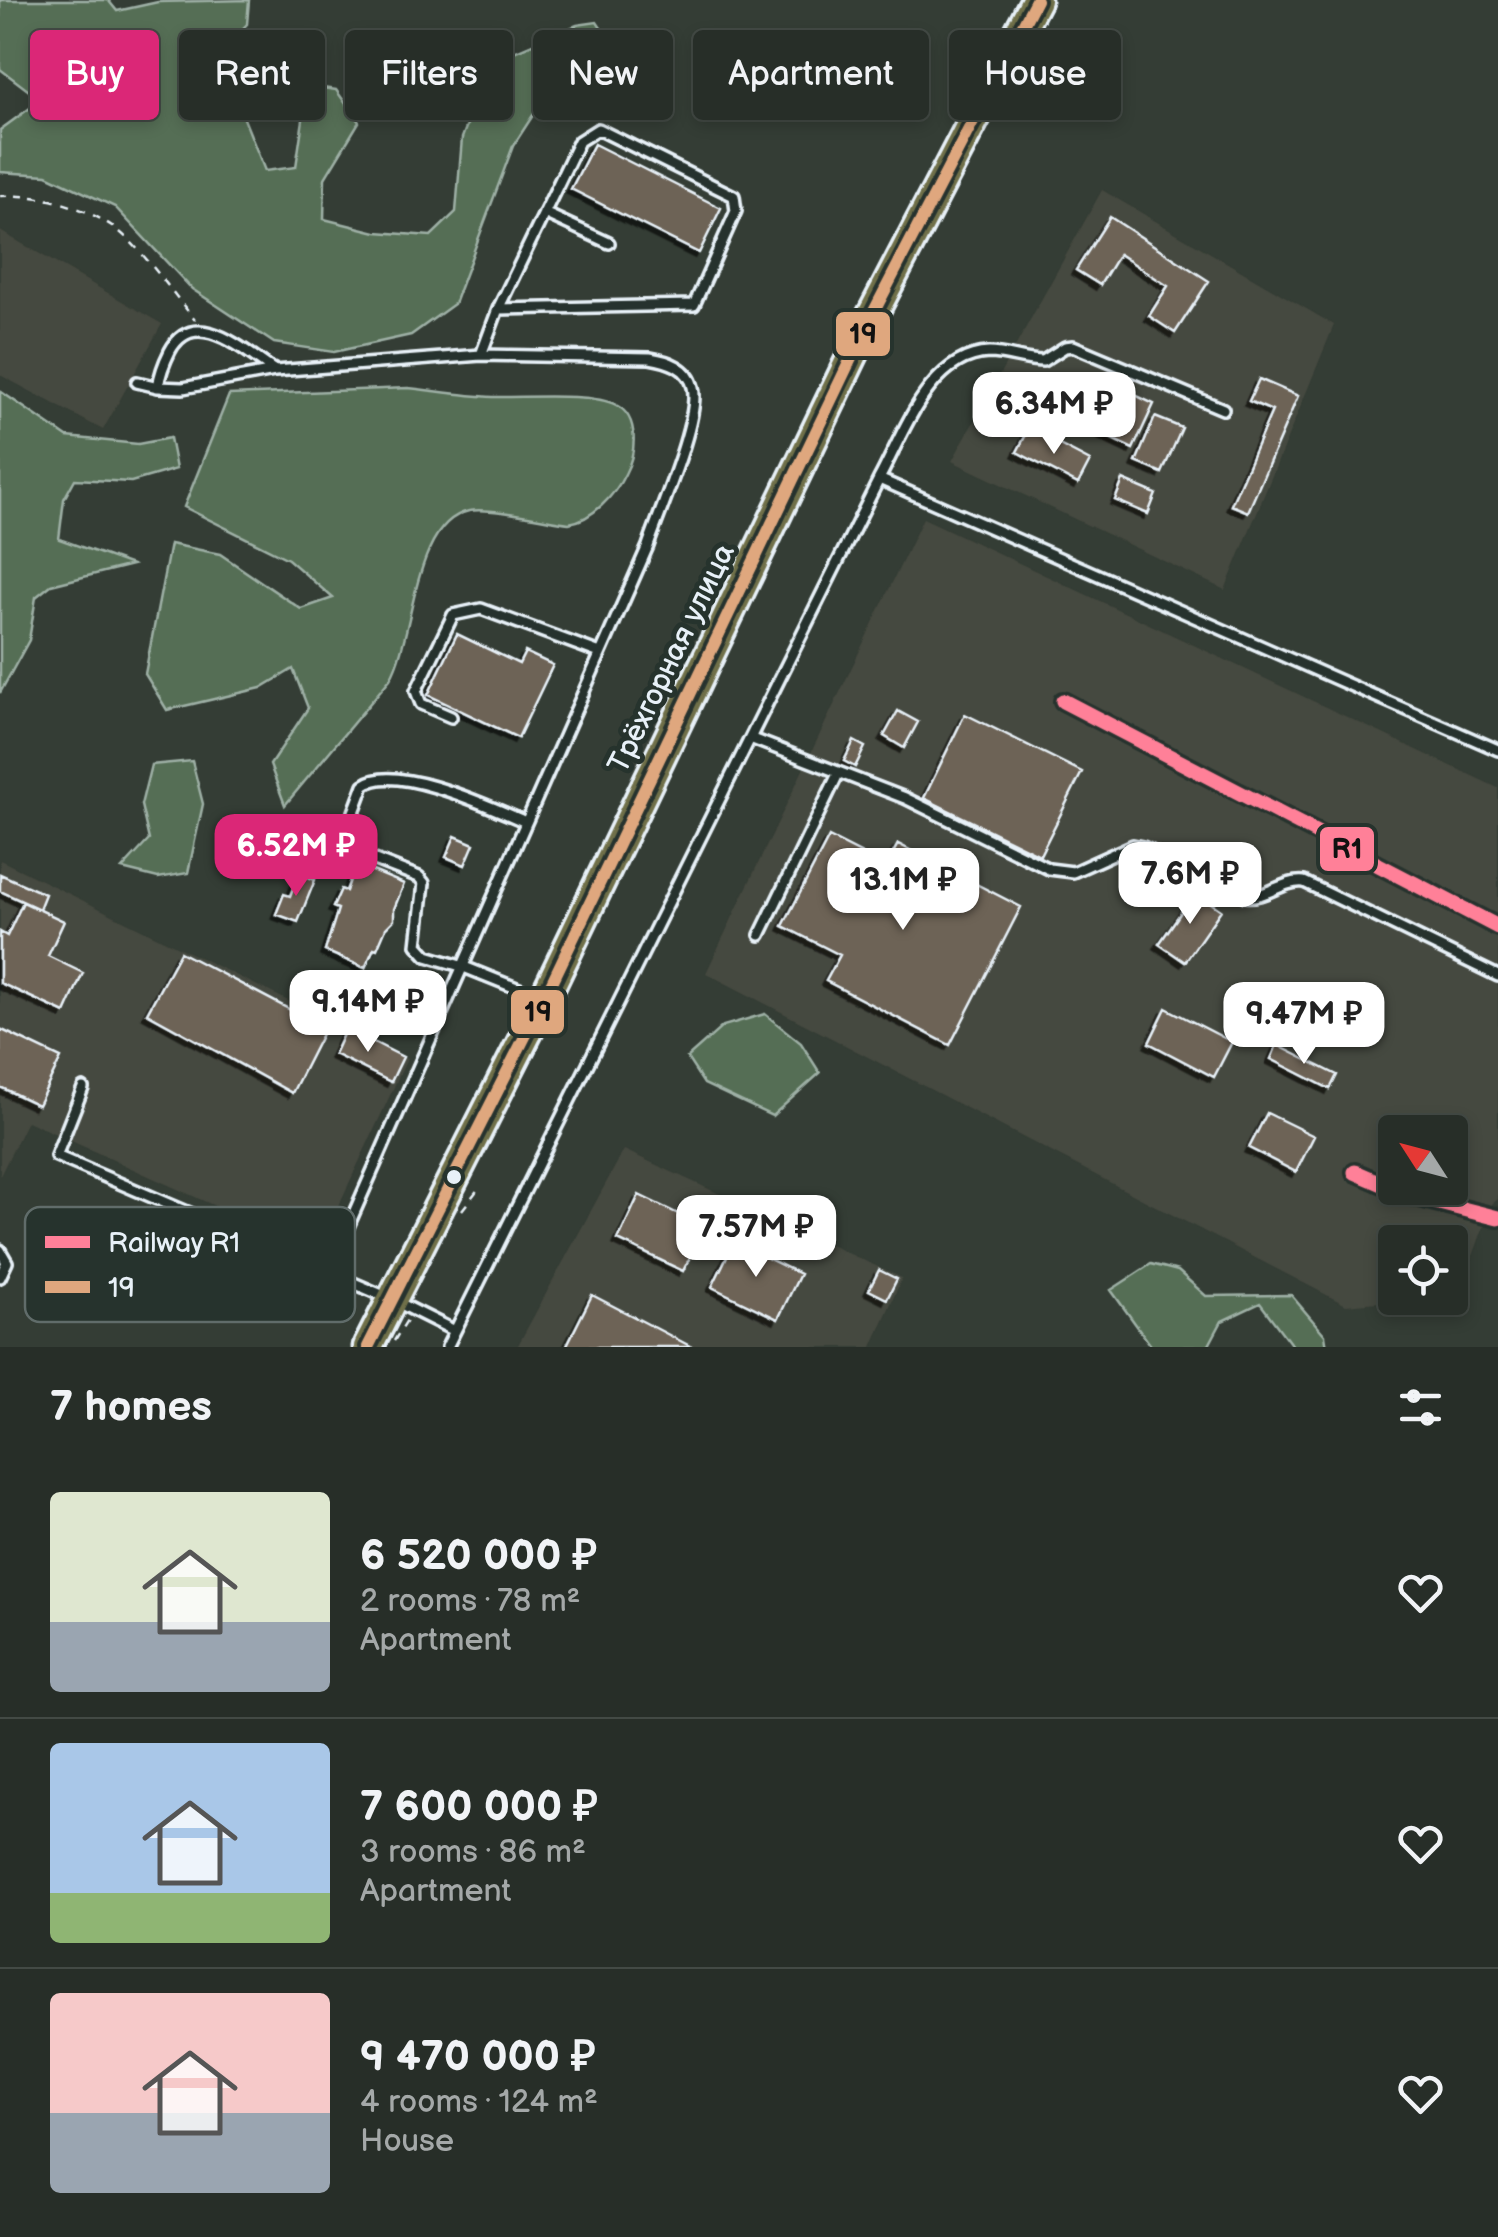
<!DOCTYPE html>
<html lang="en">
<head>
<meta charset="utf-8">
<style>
	:root { --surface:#272e28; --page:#333a34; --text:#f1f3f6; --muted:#a4a8a8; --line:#434a45; --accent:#db2777 }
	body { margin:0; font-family:"Balsamiq Sans",sans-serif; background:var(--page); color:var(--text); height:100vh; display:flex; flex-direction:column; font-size:38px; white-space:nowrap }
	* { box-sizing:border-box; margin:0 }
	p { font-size:32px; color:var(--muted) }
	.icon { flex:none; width:55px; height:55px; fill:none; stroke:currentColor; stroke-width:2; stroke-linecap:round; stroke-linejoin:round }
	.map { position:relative; height:1347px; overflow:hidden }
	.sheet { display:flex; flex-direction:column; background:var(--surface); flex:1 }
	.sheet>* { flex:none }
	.hud { position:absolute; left:30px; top:30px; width:1440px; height:90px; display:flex; gap:20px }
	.needle { width:65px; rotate:306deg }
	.controls { position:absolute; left:1378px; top:1115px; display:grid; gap:20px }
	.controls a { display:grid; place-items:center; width:90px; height:90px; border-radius:10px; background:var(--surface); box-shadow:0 5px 15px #0003,0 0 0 2px var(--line); font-size:50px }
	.price { position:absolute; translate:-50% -85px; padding:0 22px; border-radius:20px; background:#fff; color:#222; font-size:32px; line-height:65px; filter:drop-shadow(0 2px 5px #0008) }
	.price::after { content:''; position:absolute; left:50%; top:60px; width:30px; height:22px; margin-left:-15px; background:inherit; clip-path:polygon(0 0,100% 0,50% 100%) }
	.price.current { background:var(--accent); color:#fff }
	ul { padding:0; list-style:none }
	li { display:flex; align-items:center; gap:30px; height:250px; padding:0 50px }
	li+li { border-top:2px solid var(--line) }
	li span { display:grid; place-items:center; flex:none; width:280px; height:200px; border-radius:10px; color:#555 }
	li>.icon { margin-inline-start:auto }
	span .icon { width:120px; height:120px; fill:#fffc; stroke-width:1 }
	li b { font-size:42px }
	h2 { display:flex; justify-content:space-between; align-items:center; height:120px; padding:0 50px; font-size:42px }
	.chip { padding:0 35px; border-radius:10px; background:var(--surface); box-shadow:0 5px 15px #0003,0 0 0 2px var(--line); font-size:35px; line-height:90px }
	.chip.current { background:var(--accent); color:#fff }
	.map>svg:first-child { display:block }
	.built { fill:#45483f; fill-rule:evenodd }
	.green { fill:#556e54; stroke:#9eb0a6; stroke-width:2.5 }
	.building { fill:#6d6356; stroke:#e8f1f8; stroke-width:2.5; filter:url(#shadow) }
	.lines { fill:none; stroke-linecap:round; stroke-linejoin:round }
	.service-casing { stroke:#e8f1f8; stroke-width:16 }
	.trunk-casing { stroke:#e8f1f8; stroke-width:35 }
	.path { stroke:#e8f1f8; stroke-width:2.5; stroke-dasharray:8 8; stroke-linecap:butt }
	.service { stroke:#26332d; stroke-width:9 }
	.trunk { stroke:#70704a; stroke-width:28 }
	.bus-1-casing { stroke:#26332d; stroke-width:20 }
	.bus-1 { stroke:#dfa77e; stroke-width:12 }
	.rail-1-casing { stroke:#26332d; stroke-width:22 }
	.rail-1 { stroke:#ff8098; stroke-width:15 }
	.bus-dot { fill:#e8f1f8; stroke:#26332d; stroke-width:4 }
	.labels { text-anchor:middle; stroke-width:10; stroke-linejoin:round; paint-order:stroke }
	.street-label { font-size:30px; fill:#e8f1f8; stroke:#26332d }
	.key { fill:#26332d; stroke:#606c6a; stroke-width:2.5 }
	.key-label { font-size:28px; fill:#e8f1f8 }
	.line-badge { stroke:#26332d; stroke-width:4 }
	.pale-badge-label { font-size:28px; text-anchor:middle; font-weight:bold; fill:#111 }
</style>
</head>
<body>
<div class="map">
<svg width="1498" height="1347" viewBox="0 0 1498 1347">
	<defs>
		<filter id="shadow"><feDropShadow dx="-4.5" dy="4.5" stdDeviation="0" flood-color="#0009"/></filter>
	</defs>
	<rect width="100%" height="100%" fill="#343d35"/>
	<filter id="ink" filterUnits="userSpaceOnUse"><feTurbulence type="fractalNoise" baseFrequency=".01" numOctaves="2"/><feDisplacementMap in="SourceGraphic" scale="20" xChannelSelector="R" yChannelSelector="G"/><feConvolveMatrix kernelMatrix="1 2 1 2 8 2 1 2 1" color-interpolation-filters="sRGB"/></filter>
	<g filter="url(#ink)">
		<path class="built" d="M1102 190 1334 325 1225 590 952 461Z
			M0 231 162 324 103 430 0 375Z
			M923 518 1498 788V1199L1492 1204 1459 1294 1450 1295V1242H1395V1298H1421L1346 1305 706 973ZM1395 1132H1450V1188H1395Z
			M0 860 407 1059 317 1252 27 1121 0 1176Z
			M624 1150 902 1278 872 1347H517Z"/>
		<path class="green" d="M0 0H108L117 11 158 2 249 0 247 24 213 60 239 106 265 171 296 167 308 86 336 90 359 122 325 178 324 219 376 232 431 236 456 212 462 138 482 85 509 54 577 25 597 22 607 37 601 52 581 62 569 77 548 92 513 146 454 304 411 335 334 352 274 343 192 289 115 207 47 175 0 172V130L41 100 0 69Z
			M408 388C436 391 465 396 493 397 523 398 592 392 616 405 640 417 636 454 625 474 615 495 592 520 569 523 545 520 491 507 469 511 412 523 415 636 390 679L285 805 270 765 308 708 293 669 261 688 167 710 145 674 170 544 220 554 301 609 333 598 288 559 184 507 229 395Z
			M0 391 67 437 138 444 170 438 176 469 131 482 75 479 64 499 59 539 132 565 51 585 36 597 29 640 0 693Z
			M192 761 203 804 188 873 158 878 122 869 149 840 141 805 151 765Z
			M765 1014 801 1043 820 1073 772 1116 704 1084 687 1058 723 1026Z
			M1151 1264 1178 1271 1206 1296 1291 1295 1325 1335 1327 1347H1293L1260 1303 1222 1321 1208 1347H1152L1111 1290Z"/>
		<path class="building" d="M594 144 721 208 699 253 571 189Z
			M1110 217 1209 281 1175 333 1149 316 1168 286 1119 254 1100 285 1076 270Z
			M1259 379 1298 396 1248 512 1231 505 1272 411 1249 401Z
			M1110 383 1154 404 1133 449 1089 428Z
			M1155 417 1182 428 1162 473 1136 462Z
			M1029 429 1090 461 1078 484 1017 452Z
			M1123 480 1156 494 1148 514 1115 500Z
			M457 634 519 664 525 652 553 665 518 738 428 695Z
			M898 711 918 722 904 748 884 736Z
			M965 714 1082 772 1040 855 924 798Z
			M854 741 865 747 855 767 844 761Z
			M455 836 474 844 465 865 446 857Z
			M829 837 886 866 898 844 1021 907 950 1045 826 981 840 955 783 926Z
			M356 864 404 884 394 909V920L386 928 377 949 374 948 365 968 325 951 338 909 333 907 341 889 346 891Z
			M299 873 315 880 298 922 276 914 284 894 290 896Z
			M0 874 45 894 39 909 0 891Z
			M1195 892 1221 910 1185 962 1159 944Z
			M23 902 64 921 48 956 83 973 65 1013 0 983V932L7 936Z
			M180 952 325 1028 292 1093 147 1013Z
			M1166 1008 1232 1042 1214 1077 1149 1043Z
			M346 1028 403 1057 391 1082 334 1054Z
			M0 1029 61 1058 38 1105 0 1087Z
			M1277 1045 1337 1075 1330 1089 1271 1059Z
			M1267 1113 1314 1136 1296 1172 1249 1148Z
			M639 1195 705 1227 683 1271 618 1240Z
			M734 1242 800 1274 778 1319 712 1287Z
			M879 1270 897 1279 887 1299 869 1290Z
			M592 1295 692 1347H566Z"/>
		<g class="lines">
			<defs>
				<path id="service" d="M544 213 609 243
					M481 355 498 309 579 141 598 129 734 196 736 211 694 305 498 309
					M137 382 158 387 183 388 275 371 481 355 650 358C668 361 688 367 693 387 701 417 659 513 648 546L328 1272
					M158 387C160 373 164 363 170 351 195 304 245 352 275 371
					M879 479 1498 750
					M451 717 421 704 416 691 453 615 481 609 600 653
					M750 738 905 798 1049 869 1073 872 1133 845 1143 847 1245 896C1266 899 1282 880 1304 882L1498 976
					M341 847 364 785C394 762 493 808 526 822
					M328 861 341 847 419 877 424 883 417 945 427 956 464 967 539 997
					M760 935 838 774
					M83 1088 56 1156 391 1299 455 1331
					M0 1250 7 1262 0 1277
					M447 1347 879 479C903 435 929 355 989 353 1008 353 1024 361 1043 361L1065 347 1073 346 1223 409"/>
				<path id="trunk" d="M368 1347 544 999 869 321 1036 0"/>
			</defs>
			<use href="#service" class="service-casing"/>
			<use href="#trunk" class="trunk-casing"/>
			<path class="path" d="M0 196C39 194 79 204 112 226 139 244 173 294 195 320
				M462 1210 479 1188
				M394 1341 407 1320"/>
			<use href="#service" class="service"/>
			<use href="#trunk" class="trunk"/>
			<defs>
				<path id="bus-1" d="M368 1347 544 999 869 321 1036 0"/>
			</defs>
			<use href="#bus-1" class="bus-1-casing"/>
			<use href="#bus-1" class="bus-1"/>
			<defs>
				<path id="rail-1" d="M1063 701 1498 927
					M1355 1172 1408 1195 1498 1218"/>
			</defs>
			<use href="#rail-1" class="rail-1-casing"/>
			<use href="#rail-1" class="rail-1"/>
		</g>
	</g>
	<circle class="bus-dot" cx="454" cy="1177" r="9"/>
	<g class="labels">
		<g class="street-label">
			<text transform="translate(671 658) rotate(-64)" y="10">Трёхгорная улица</text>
		</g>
	</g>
	<rect x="25" y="1207" width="330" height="115" rx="15" class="key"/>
	<rect x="45" y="1236" width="45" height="12" fill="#ff8098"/>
	<rect x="45" y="1281" width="45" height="12" fill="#dfa77e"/>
	<g class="key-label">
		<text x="108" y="1252">Railway R1</text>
		<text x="108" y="1297">19</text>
	</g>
	<g class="line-badge">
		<rect x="834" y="310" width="58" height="48" rx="10" fill="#dfa77e"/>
		<rect x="1318" y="825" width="58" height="48" rx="10" fill="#ff8098"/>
		<rect x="509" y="988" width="57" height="48" rx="10" fill="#dfa77e"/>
	</g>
	<g class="pale-badge-label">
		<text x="863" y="343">19</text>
		<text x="1347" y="858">R1</text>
		<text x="538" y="1021">19</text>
	</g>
</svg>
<div class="controls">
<a><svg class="needle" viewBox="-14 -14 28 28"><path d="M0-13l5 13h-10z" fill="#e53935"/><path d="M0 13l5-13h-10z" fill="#a4a8a8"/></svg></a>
<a><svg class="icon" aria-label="locate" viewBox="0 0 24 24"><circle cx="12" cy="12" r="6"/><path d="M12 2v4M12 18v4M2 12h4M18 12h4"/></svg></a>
</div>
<b class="price" style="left:1054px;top:457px">6.34M ₽</b>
<b class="price current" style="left:296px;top:899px">6.52M ₽</b>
<b class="price" style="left:1190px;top:927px">7.6M ₽</b>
<b class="price" style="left:903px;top:933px">13.1M ₽</b>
<b class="price" style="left:368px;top:1055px">9.14M ₽</b>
<b class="price" style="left:1304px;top:1067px">9.47M ₽</b>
<b class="price" style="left:756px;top:1280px">7.57M ₽</b>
<div class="hud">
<a class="chip current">Buy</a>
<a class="chip">Rent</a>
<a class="chip">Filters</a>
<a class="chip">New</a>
<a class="chip">Apartment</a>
<a class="chip">House</a>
</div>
</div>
<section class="sheet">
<h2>7 homes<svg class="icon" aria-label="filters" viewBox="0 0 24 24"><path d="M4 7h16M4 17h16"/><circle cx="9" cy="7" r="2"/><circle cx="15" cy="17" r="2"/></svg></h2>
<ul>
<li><span style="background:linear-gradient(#dfe7d0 65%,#9aa5b1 0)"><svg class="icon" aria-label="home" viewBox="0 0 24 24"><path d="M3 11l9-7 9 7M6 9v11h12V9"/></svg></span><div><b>6 520 000 ₽</b><p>2 rooms · 78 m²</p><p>Apartment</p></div><svg class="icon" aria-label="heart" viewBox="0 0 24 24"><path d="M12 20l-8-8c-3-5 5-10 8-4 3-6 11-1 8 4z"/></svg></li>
<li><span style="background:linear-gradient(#a9c7e8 75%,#8fb573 0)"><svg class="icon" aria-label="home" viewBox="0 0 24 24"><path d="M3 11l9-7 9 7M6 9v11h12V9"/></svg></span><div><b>7 600 000 ₽</b><p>3 rooms · 86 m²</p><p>Apartment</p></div><svg class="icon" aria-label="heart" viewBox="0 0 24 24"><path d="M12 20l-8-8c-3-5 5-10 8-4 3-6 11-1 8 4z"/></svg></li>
<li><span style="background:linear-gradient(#f6c9c9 60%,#9aa5b1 0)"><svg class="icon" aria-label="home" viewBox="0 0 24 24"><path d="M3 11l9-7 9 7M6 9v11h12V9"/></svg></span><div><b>9 470 000 ₽</b><p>4 rooms · 124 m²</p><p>House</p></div><svg class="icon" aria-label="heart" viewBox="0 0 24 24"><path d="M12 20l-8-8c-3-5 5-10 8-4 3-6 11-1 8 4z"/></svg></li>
</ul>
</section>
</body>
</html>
